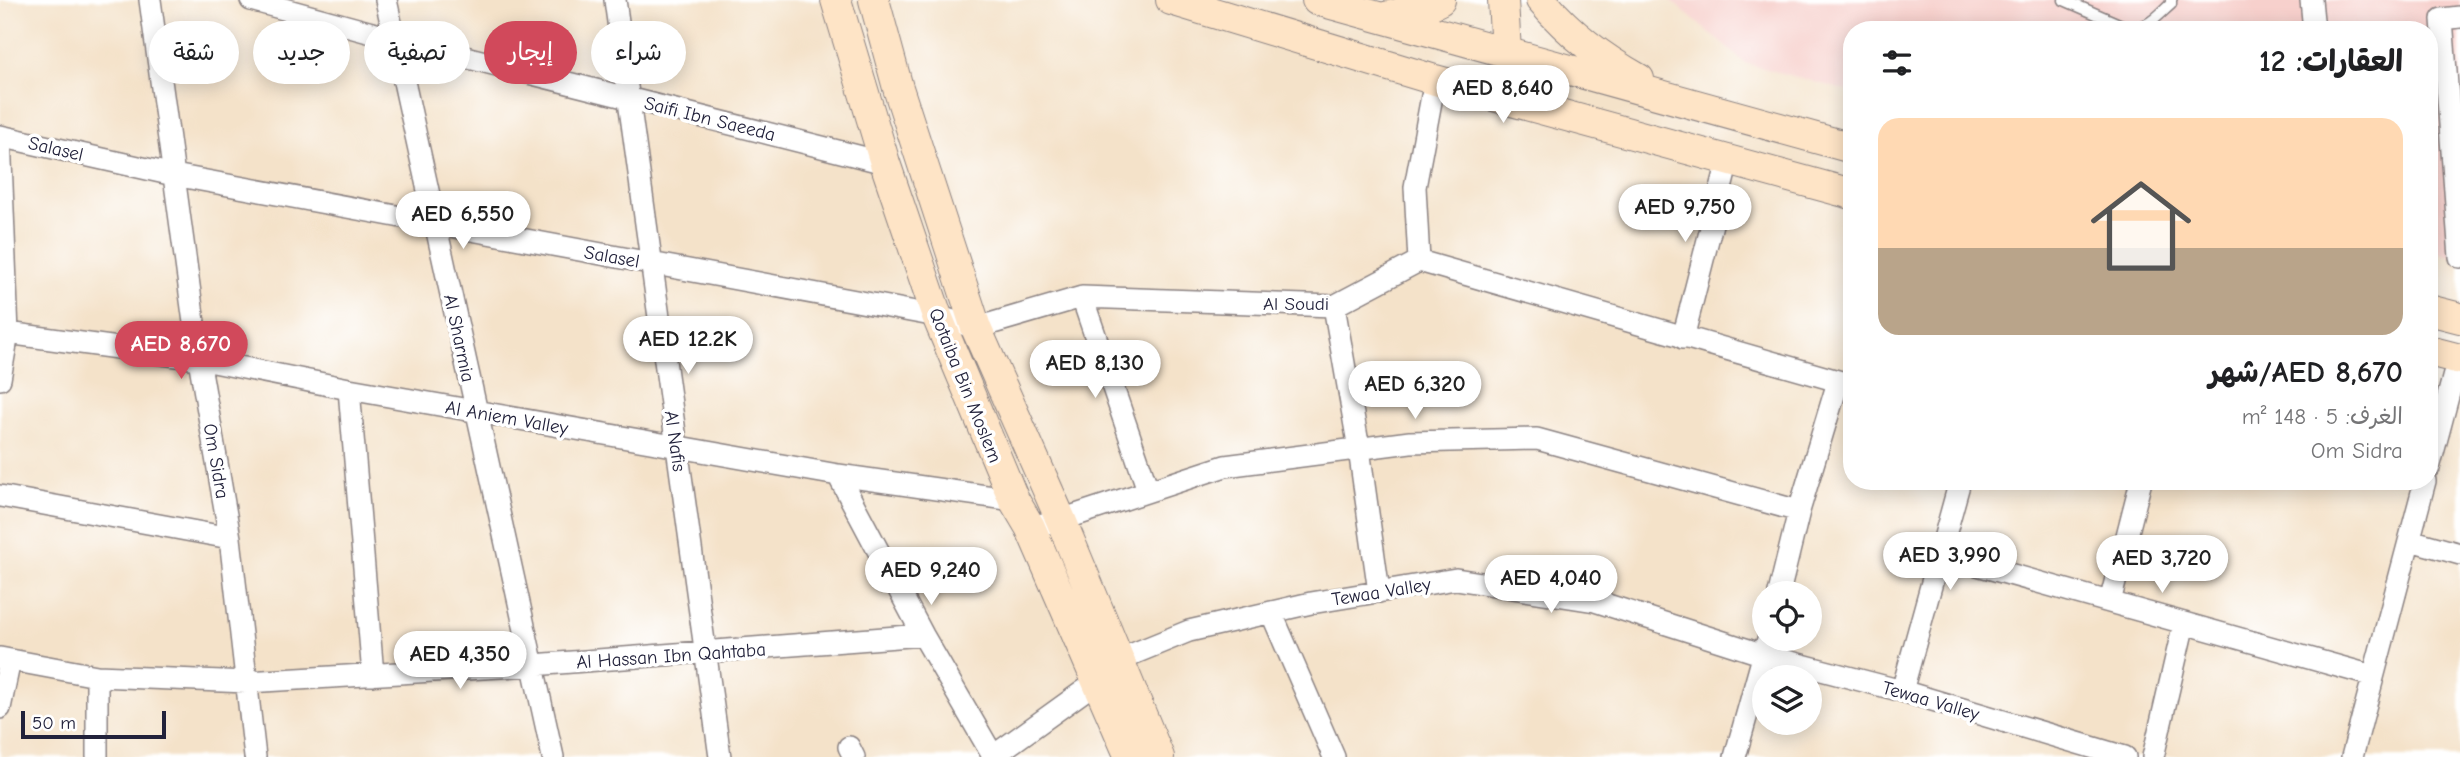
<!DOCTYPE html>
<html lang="ar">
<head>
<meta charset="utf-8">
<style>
	:root { --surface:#fff; --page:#f2f2f2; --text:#202124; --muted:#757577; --accent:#d1495b }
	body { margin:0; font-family:"Comic Neue","Playpen Sans Arabic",sans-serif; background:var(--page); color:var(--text); direction:rtl; height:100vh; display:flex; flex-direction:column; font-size:26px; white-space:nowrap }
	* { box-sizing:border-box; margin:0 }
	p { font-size:23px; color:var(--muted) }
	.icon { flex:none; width:38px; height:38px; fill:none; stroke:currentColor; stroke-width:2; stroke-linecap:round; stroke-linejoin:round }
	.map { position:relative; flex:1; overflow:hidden; direction:ltr }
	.panel { position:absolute; left:1843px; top:21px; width:595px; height:469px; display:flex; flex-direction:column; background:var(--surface); border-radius:28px; box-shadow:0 4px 18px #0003; direction:rtl }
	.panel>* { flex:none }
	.hud { position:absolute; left:21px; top:21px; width:665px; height:63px; direction:rtl; display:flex; gap:14px }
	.buttons { position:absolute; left:1752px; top:581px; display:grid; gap:14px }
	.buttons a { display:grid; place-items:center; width:70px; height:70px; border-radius:50%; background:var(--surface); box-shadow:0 4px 18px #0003; font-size:35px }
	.scale { position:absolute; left:21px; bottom:18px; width:145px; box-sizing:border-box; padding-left:7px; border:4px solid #22223b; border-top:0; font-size:19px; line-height:24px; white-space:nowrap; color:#22223b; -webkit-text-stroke:5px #fff; paint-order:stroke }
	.price { position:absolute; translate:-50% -60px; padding:0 16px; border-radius:24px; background:#fff; color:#222; font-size:23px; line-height:46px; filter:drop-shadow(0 2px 4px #0008) }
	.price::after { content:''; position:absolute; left:50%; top:42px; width:21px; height:16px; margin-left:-10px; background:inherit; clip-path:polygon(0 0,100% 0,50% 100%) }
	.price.current { background:var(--accent); color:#fff }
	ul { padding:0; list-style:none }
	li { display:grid; align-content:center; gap:14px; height:371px; padding:0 35px }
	li span { display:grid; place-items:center; height:217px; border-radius:21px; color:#555 }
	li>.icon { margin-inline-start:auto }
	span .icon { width:126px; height:126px; fill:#fffc; stroke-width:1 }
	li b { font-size:30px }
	h2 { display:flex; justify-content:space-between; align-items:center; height:84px; padding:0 35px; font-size:30px }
	.pill { padding:0 24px; border-radius:32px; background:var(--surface); box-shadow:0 4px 18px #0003; font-size:24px; line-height:63px }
	.pill.current { background:var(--accent); color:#fff }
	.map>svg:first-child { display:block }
	.built { fill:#f7d0cc }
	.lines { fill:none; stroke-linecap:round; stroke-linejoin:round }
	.lane-casing { stroke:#8b8282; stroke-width:13 }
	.street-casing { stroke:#8b8282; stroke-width:24 }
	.secondary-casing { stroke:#8b8282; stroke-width:32 }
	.lane { stroke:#fff; stroke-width:10 }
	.street { stroke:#fff; stroke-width:21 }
	.secondary { stroke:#fee4c6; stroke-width:30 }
	.labels { text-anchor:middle; stroke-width:7; stroke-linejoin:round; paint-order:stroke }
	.street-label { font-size:19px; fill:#22223b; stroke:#fff }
</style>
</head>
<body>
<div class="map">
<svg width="2460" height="757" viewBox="0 0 2460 757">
	<rect width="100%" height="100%" fill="#fff"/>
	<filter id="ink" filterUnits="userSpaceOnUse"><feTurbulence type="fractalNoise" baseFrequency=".0143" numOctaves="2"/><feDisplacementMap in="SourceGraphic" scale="14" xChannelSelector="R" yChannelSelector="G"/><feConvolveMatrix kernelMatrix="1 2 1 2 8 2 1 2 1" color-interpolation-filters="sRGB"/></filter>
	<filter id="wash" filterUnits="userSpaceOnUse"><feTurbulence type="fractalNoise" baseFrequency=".00686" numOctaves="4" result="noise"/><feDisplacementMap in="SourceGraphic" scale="28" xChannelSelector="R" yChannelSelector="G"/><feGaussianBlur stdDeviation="1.57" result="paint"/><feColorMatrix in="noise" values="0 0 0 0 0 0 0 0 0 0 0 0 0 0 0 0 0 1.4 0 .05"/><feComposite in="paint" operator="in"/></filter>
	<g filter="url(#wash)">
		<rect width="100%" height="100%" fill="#f4e2c9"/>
		<path class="built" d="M1670 0H2460V259L2429 250V30H1852L1851 92 1745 63Z"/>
	</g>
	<g filter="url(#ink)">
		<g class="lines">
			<defs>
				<path id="lane" d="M2064 0 2126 27C2148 30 2155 18 2171 4V0"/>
				<path id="street" d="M150 0 199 359 230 538 255 757
					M251 0 394 39 885 163
					M386 0 553 757
					M615 0 720 757
					M2311 0 2314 30
					M2460 17 2442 19 2460 257
					M0 136 174 175 937 316 976 328 1082 297 1334 306 1419 261 1852 385
					M1419 261 1415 187 1435 80
					M1082 297 1148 490
					M1334 306 1359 449 1379 592
					M0 332 199 359 349 389 838 475 1014 500
					M1683 338 1728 161
					M0 379 8 333 0 136
					M349 389 373 675
					M2429 468 2458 359
					M838 475 923 635 993 756
					M0 496 230 538
					M1030 527 1061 520 1225 466 1410 442 1537 439 1799 511
					M2410 540 2460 554
					M1938 554 2373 676
					M1779 593 1799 511 1838 382
					M2110 602 2141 481
					M1271 612 1334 757
					M0 658 97 676 247 682 533 665 923 635
					M97 676V757
					M1902 691 1960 481
					M0 708 10 660
					M849 747 854 757
					M992 757 1099 680 1118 660 1189 631 1311 603 1456 579 1595 601 1764 655 1902 691 2125 757
					M1735 757 1768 639
					M2153 757 2184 623
					M2352 757 2425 481"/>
				<path id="secondary" d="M836 0 885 163 937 316 1014 500 1030 527 1130 757
					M874 0 898 88 976 328 1061 520 1159 757
					M1171 0 1435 80 1852 194
					M1317 0 1852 148
					M1503 0 1506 52
					M1541 0C1570 34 1600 57 1639 79
					M1385 17 1426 7 1440 0
					M2429 310 2460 318
					M2429 351 2460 359"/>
			</defs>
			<use href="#lane" class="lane-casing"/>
			<use href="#street" class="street-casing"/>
			<use href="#secondary" class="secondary-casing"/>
			<use href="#lane" class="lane"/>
			<use href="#street" class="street"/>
			<use href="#secondary" class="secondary"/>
		</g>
	</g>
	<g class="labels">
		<g class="street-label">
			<text transform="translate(710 118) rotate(14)" y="7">Saifi Ibn Saeeda</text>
			<text transform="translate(56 148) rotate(13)" y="7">Salasel</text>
			<text transform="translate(612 256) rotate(10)" y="7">Salasel</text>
			<text x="1296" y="310">Al Soudi</text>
			<text transform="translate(460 338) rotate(78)" y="7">Al Sharmia</text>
			<text transform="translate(966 385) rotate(68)" y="7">Qotaiba Bin Moslem</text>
			<text transform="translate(507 417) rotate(10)" y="7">Al Aniem Valley</text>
			<text transform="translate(676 441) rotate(82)" y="7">Al Nafis</text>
			<text transform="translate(217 461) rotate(80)" y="7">Om Sidra</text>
			<text transform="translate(1381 591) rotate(-9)" y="7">Tewaa Valley</text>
			<text transform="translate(671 655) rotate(-4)" y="7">Al Hassan Ibn Qahtaba</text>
			<text transform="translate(1931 700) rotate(16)" y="7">Tewaa Valley</text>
		</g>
	</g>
</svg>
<div class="buttons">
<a><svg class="icon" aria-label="locate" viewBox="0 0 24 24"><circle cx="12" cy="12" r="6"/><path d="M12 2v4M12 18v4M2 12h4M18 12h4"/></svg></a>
<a><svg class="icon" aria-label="layers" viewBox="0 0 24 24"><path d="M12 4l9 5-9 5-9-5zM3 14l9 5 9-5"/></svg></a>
</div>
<div class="scale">50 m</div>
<b class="price" style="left:1503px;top:125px">AED 8,640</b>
<b class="price" style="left:1685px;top:244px">AED 9,750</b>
<b class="price" style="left:463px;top:251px">AED 6,550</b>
<b class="price" style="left:688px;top:376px">AED 12.2K</b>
<b class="price current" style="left:181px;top:381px">AED 8,670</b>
<b class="price" style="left:1095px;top:400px">AED 8,130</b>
<b class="price" style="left:1415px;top:421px">AED 6,320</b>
<b class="price" style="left:1950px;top:592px">AED 3,990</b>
<b class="price" style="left:2162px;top:595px">AED 3,720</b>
<b class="price" style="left:931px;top:607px">AED 9,240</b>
<b class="price" style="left:1551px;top:615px">AED 4,040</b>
<b class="price" style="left:460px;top:691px">AED 4,350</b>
<div class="hud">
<a class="pill">شراء</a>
<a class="pill current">إيجار</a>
<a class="pill">تصفية</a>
<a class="pill">جديد</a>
<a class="pill">شقة</a>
</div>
<section class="panel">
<h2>العقارات: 12<svg class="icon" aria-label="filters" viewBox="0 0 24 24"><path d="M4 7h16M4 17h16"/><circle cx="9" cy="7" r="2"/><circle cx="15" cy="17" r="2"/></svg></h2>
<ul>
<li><span style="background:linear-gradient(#ffd9b3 60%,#b9a48a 0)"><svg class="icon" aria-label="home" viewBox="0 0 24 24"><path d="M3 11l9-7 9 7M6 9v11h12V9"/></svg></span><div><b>AED 8,670/شهر</b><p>الغرف: 5 · 148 m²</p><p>Om Sidra</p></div></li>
</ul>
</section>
</div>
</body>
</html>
